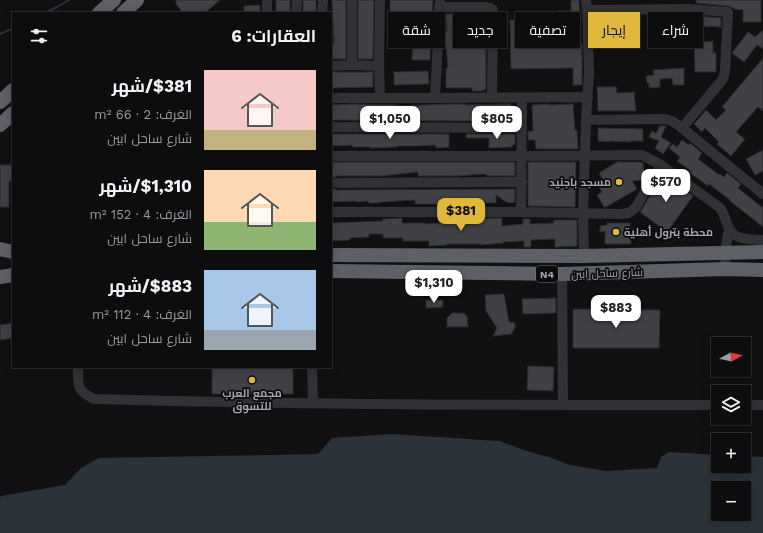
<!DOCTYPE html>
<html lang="ar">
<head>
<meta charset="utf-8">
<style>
	:root { --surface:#0d0c0e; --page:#161517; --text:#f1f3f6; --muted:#9a9b9e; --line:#2d2c2e; --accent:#e0b83b }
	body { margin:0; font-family:"Work Sans",Cairo,sans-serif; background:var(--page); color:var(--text); direction:rtl; height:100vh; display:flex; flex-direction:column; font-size:15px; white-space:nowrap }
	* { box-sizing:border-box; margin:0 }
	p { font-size:13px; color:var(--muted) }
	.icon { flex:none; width:22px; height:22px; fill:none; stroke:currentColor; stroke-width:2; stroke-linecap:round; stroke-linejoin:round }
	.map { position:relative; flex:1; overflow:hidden; direction:ltr }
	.drawer { position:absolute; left:12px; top:12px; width:320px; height:356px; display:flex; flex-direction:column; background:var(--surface); border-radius:0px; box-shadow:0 2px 10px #0003,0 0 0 1px var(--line); direction:rtl }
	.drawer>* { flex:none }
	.guide { position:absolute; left:344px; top:12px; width:359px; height:36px; direction:rtl; display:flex; gap:8px }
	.needle { width:26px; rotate:82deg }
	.controls { position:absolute; left:711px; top:337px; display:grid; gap:8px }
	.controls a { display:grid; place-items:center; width:40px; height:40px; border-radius:0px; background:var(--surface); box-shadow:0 2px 10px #0003,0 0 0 1px var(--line); font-size:20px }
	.price { position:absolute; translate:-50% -34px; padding:0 9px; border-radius:8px; background:#fff; color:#222; font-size:13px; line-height:26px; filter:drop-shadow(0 1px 2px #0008) }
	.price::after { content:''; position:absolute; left:50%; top:24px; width:12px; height:9px; margin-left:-6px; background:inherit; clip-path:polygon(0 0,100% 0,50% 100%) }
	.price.current { background:var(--accent); color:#111 }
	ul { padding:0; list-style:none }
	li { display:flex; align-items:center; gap:12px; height:100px; padding:0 16px }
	li span { display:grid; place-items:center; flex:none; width:112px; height:80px; border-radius:0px; color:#555 }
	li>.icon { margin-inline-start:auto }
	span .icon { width:48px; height:48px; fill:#fffc; stroke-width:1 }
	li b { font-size:17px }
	h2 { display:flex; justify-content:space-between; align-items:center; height:48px; padding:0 16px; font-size:17px }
	.pill { padding:0 14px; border-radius:0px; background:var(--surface); box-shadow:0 2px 10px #0003,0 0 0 1px var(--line); font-size:14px; line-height:36px }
	.pill.current { background:var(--accent); color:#111 }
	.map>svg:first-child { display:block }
	.water { fill:#2b3239; fill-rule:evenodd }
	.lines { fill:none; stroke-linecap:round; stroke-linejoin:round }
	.stream { stroke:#2b3239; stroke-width:2 }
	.building { fill:#404145; stroke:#2b2b2e }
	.minor { stroke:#323236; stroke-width:10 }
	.highway { stroke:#5e6067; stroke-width:14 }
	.poi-dot { fill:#e0b83b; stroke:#0c0c0d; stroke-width:1.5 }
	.labels { text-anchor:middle; stroke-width:3.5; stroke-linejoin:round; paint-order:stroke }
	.shield { fill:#0c0c0d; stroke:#767880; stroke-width:1 }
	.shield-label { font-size:10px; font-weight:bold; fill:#a3a6b1 }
	.poi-label { font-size:11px; font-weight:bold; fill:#a3a6b1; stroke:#0c0c0d; text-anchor:end }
	.street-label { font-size:11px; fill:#a3a6b1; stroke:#0c0c0d }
</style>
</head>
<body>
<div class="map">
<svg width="763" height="533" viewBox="0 0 763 533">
	<rect width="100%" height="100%" fill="#111012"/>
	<path class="water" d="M392 434 499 441 530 452 549 457 570 465 606 471 657 468 661 457 669 452 718 455V466H744V456L763 457V533H0V498L1 496 65 485 81 468 99 458 318 454 332 438ZM718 488H744V514H718Z"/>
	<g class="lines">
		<path class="stream" d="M45 13 59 6 69 0
			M0 34 13 28"/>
	</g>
	<path class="building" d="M176 0H220L205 13H183L176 4Z
		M276 0H290V13H276Z
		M303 0H316V13H303Z
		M332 0H346V59H332V43H334Z
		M358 0H374L373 59H358Z
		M390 0H433L430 60H412L413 36H416L417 24H390Z
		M571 0H579L580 20H568L569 44H582V85H573V68L511 69 510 20 558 19V11H571Z
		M696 0H761V22H743V10L734 9 732 7 728 6 696 3Z
		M260 5V13H244V6Z
		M446 14H486V89L482 91H472V88H446V68H448L446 44H445V32L447 31Z
		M695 16 721 18V27L710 26V27L703 26 704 42 713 41V53H716V72H695L694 37 681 38V45L648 46 647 18 680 17V27H695Z
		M763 30V49L757 45 744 62 732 53 748 32 755 37Z
		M763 58V111L758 107 736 132 745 139 731 156 717 144 719 142 705 128 702 132 694 124 706 110 716 120 726 110 722 107Z
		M684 68V85H673L672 78 660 79V87L649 88V83H647L646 76 654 75 653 70Z
		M428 71 429 84 394 85V72Z
		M332 72H373V87L332 88Z
		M597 87H616L617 93 634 92 636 111H598Z
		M352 104 398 105 399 106 451 104H465V105L510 104 515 108V120L476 121 331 120V105Z
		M549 104V105L573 104 575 130H577L578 149H536L535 140H528V131H533L532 105Z
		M660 126H666L661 137 671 143 663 154 655 148 659 141 649 137 652 131 656 133Z
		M598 128 643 129V141H631V142L609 141V142L598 141Z
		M331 134H449V147L436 148 435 145 419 146H397V147L370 148V147H352V145L331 146Z
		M466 134H515V144L511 147 489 148V138H466Z
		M682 140 689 145 690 143 702 153 698 159 719 175 720 174 724 177 727 173 741 184 738 188 763 208V227L730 201V200L709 184 708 186 690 173 691 171 677 161 680 157 669 148 673 144 677 147Z
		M763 150V171L755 175 746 159Z
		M331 162H515V176H487L486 174 454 176H418V172L382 176H337L333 178 331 181Z
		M528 162H576L575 207 528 206Z
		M617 162H640L643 163 644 180 632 181 637 189 606 207H604L597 195 602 192 599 187 605 184 599 173Z
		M0 165H13V181H9V207H0Z
		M664 175 693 196 667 232 640 212 657 185Z
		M331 185 333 188 337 190 515 189V202L511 203 506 202 496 195V203H484V201H454V202H439V204H415V200L380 202V203H368V201L356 202 355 201 331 202Z
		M402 218V223H425V224L443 223V219L502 218V226L523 224V219H530V224L554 223V220H577V246L555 247V239L531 240V247H524V241L503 242 504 243 480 245V244H447V245L429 246V241H403V238H383V234H369V237L350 238V240L331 241V223L383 221V219Z
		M607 223H630L631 244H605V231L600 232V226L607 225Z
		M504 294 509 322 515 323V328L511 334 493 336 497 328 486 311 485 295Z
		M556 298V313L523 314 522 299Z
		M426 300H443V307L426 308Z
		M573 309 660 310 659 348H573Z
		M452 313H464L467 317 468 327H447V318Z
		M13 323V338L0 340V325Z
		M528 366 554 367 553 391 527 390Z
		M212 367H293V394H212Z"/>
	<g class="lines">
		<path class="minor" d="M352 0V65
			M586 0 587 10 688 9 728 12 725 71 723 79 682 128
			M439 7H485L490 8 493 10 492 98
			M267 13V0
			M296 13 297 0
			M322 13 323 0
			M331 66 352 65 379 66
			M331 98H435L588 97
			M380 98 379 66 380 0
			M435 98 440 1
			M586 120 665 119 672 121 682 128 763 194
			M331 127 522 128
			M331 156H522L642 155 661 165 719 207C725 213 725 221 729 228 735 241 751 239 763 240
			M337 183 522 182
			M331 212H521L621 214 629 213 636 207 661 165
			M521 212 522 98
			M584 256 583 213 586 120 589 72 587 10
			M725 269C725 255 726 242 729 229
			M562 274 563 405
			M78 367C78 386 76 390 94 399 302 405 510 405 718 405
			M312 367 313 403
			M744 405H763"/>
		<path class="highway" d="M99 13 114 0
			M123 13 137 0
			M0 102 13 90
			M0 125 13 113
			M0 249 13 252
			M331 255 584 256 763 252
			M331 271 562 274 725 269 763 270
			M0 277 13 275"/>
	</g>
	<g class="poi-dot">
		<circle cx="619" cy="182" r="4"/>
		<circle cx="616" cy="232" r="4"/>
		<circle cx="252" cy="380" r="4"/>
	</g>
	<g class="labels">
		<rect class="shield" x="536" y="266" width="22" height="16" rx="3"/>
		<g class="shield-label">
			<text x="547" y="278">N4</text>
		</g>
		<g class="poi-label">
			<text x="611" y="186">مسجد باجنيد</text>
			<text x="624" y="236" text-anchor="start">محطة بترول أهلية</text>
			<text x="252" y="397" text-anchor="middle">مجمع العرب<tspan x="252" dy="13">للتسوق</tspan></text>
		</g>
		<g class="street-label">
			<text transform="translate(607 273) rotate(-2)" y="4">شارع ساحل ابين</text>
		</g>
	</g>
</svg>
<div class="controls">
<a><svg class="needle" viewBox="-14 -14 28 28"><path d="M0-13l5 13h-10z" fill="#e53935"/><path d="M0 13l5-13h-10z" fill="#9a9b9e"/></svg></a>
<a><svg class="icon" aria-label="layers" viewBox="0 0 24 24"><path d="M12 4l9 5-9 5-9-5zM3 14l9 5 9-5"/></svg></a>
<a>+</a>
<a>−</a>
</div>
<b class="price" style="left:390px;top:140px">$1,050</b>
<b class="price" style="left:497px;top:140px">$805</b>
<b class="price" style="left:666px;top:203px">$570</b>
<b class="price current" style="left:461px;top:232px">$381</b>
<b class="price" style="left:434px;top:304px">$1,310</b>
<b class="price" style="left:616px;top:329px">$883</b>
<div class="guide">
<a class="pill">شراء</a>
<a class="pill current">إيجار</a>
<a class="pill">تصفية</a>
<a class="pill">جديد</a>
<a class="pill">شقة</a>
</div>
<section class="drawer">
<h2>العقارات: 6<svg class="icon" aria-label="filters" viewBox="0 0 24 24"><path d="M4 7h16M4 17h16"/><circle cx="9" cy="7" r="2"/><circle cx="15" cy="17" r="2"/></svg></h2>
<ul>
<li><span style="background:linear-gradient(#f6c9c9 75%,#c2b280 0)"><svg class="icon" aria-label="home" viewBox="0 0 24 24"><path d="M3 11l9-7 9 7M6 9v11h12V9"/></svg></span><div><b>$381/شهر</b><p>الغرف: 2 · 66 m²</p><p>شارع ساحل ابين</p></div></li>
<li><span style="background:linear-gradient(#ffd9b3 65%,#8fb573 0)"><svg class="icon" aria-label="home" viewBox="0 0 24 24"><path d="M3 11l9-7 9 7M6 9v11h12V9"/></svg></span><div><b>$1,310/شهر</b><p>الغرف: 4 · 152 m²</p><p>شارع ساحل ابين</p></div></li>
<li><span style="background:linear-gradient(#a9c7e8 75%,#9aa5b1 0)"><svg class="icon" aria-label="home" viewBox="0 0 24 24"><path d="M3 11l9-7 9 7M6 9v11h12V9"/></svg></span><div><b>$883/شهر</b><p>الغرف: 4 · 112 m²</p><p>شارع ساحل ابين</p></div></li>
</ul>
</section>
</div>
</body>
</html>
